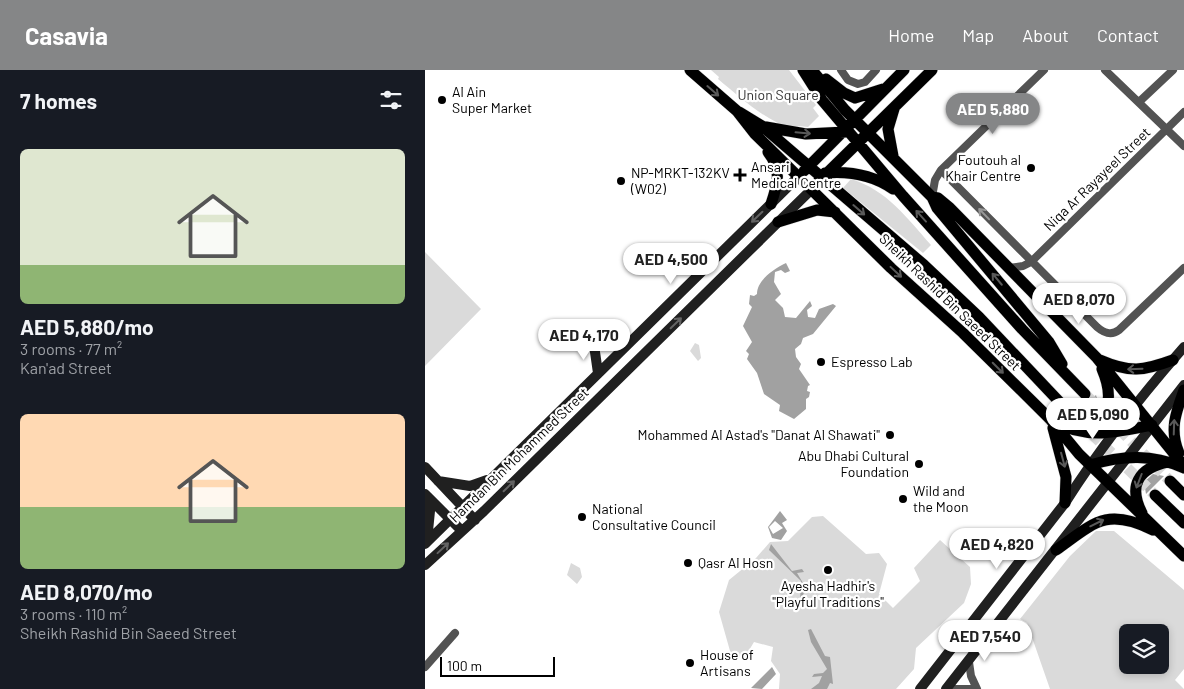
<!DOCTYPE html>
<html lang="en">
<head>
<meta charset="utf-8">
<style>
	:root { --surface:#171b24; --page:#242831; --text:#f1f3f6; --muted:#9ea1a6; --accent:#858687 }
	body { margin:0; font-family:Barlow,sans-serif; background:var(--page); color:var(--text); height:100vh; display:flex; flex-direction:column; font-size:19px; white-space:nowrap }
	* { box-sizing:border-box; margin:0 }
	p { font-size:16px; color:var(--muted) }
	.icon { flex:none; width:28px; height:28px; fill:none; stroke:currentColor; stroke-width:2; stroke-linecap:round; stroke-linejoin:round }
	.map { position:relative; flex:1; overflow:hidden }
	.panel { display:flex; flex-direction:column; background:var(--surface); width:425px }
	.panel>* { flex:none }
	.buttons { position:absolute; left:694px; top:554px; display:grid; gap:10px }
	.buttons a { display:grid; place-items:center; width:50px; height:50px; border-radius:8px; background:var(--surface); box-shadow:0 2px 8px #0003; font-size:25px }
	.scale { position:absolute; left:15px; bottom:12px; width:115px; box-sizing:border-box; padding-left:5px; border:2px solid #000; border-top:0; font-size:14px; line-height:18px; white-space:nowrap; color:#000; -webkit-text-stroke:4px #fff; paint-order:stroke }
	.price { position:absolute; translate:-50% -42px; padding:0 11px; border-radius:18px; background:#fff; color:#222; font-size:16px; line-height:32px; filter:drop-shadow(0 1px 2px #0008) }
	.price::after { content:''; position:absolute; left:50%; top:30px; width:15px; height:11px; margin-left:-8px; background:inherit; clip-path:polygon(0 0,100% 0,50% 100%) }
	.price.active { background:var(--accent); color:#fff }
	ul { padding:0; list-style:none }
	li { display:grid; align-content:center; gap:10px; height:265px; padding:0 20px }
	li span { display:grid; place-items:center; height:155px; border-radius:8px; color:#555 }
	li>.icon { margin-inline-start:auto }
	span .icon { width:90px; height:90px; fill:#fffc; stroke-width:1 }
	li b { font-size:21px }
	h2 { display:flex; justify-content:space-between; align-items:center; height:60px; padding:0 20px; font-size:21px }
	header { display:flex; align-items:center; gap:30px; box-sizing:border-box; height:70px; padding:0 25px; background:var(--accent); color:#fff }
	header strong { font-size:24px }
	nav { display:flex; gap:28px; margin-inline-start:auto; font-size:18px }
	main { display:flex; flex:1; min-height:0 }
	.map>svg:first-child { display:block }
	.green { fill:#dadada; fill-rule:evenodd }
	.water { fill:#a1a1a1; fill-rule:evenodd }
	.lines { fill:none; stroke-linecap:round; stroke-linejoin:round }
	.primary-tunnel { stroke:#d9d9d9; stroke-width:11; stroke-dasharray:11 5.5; stroke-linecap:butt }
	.primary-casing { stroke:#dbdbdb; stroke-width:12 }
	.street { stroke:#535353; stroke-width:8 }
	.secondary { stroke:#202020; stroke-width:10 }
	.primary { stroke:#000; stroke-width:11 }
	.oneway { stroke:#595959 }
	.oneway2 { stroke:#989898 }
	.oneway3 { stroke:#636363 }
	.poi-dot { fill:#000; stroke:#fff; stroke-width:2 }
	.labels { text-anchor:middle; stroke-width:4.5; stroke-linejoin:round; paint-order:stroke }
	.poi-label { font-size:14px; fill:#000; stroke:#fff; text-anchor:start }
	.park-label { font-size:14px; fill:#313131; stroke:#fff }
	.street-label { font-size:14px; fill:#000; stroke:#fff }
</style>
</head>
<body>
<header>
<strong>Casavia</strong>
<nav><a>Home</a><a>Map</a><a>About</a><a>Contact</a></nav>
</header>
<main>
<section class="panel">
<h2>7 homes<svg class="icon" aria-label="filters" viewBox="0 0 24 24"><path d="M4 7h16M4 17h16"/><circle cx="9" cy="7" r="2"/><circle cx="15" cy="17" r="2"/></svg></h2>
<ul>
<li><span style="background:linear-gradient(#dfe7d0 75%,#8fb573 0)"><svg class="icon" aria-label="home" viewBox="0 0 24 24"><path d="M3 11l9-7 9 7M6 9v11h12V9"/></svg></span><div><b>AED 5,880/mo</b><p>3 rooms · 77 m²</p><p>Kan'ad Street</p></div></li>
<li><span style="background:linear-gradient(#ffd9b3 60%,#8fb573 0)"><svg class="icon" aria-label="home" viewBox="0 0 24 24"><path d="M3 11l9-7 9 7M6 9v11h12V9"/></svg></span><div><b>AED 8,070/mo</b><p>3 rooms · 110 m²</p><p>Sheikh Rashid Bin Saeed Street</p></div></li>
</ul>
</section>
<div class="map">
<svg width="759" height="619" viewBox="0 0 759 619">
	<rect width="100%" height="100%" fill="#fff"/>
	<path class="green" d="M286 0H364L391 35 388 38 394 46 383 57 374 56 368 59C339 50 316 28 293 9L294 7Z
		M426 109C462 120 482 148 506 175L498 183 418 118Z
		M0 182 56 239 0 296Z
		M270 273 274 275 276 288 273 291 265 281Z
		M398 446 441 484 454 483 462 494 454 524 468 538 495 511 489 498 515 470 545 497 546 514 539 533 491 578 489 599 471 619H354L355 604 346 591 348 577 329 572 320 587 307 588 294 542 304 510 331 488 345 472 363 471 387 447Z
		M671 461H689L759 520V599L750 610 759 619H625L602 553 595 549 645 486ZM735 562V595H702V562Z
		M146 493 155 498 157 507 152 514 142 505Z"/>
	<path class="water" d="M361 193 365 201 360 203 356 200 350 202 349 212 356 224 350 230 358 238 360 247 371 248 385 231 387 236 382 240 383 247 390 248 394 239 408 234 411 236 388 264 378 268 376 274 370 279 371 287 376 294 374 299 385 315 383 316 382 321 385 322 384 327 381 329V339L369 349 354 341 355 335 339 324 332 303 322 289 324 284 321 281 327 272 318 256 327 237 324 234 325 225 329 226 332 224C332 210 349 199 361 193Z
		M671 325 673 332 670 340 660 344 653 342Z
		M728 404 739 406 721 424 719 412Z
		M355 441 362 450 357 453 362 461 356 470 347 468 343 457ZM350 451 358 458 348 464 344 457Z
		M346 474 367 501 377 499 379 502 372 503 381 518 375 532 376 511 344 480Z
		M386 559 400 586 405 587 408 614 405 613 402 619H386L394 613 397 606 387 607 389 604 398 603 402 599 386 572 383 560Z
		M347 597 351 604 337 619 326 618Z"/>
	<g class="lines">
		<path class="primary-tunnel" d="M660 324 745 411
			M643 341 730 425"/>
		<defs>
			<path id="primary" d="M265 0 312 41 330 64 466 198 538 263 625 349 654 384 759 486
				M378 0 397 30 478 126 597 259 660 324
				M387 0 420 40 507 127 512 138 624 272 637 294
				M401 9 419 23 430 28 458 19
				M314 42 337 56 499 195 554 247 643 341
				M341 57 381 64 420 62
				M343 82C357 100 353 113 346 134
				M468 86 463 59 469 39
				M379 101 479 0
				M400 103C424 101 448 105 468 119
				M393 112 507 0
				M507 127 513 128 525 138 672 288 759 396
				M353 152 392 140 410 142
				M675 290C705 303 718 301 748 290
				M629 352C663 370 691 362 727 355
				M628 358 641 407 640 433
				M652 359C686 353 689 327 677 299
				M754 383C744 360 751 342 759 320
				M665 395C698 385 728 384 759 398
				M745 411 759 425
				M730 425 759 453
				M717 443C703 416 713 398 743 392
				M631 480C669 453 681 437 728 460"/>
		</defs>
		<use href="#primary" class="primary-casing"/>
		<path class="street" d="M416 0 423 10 433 14 440 12 451 0
			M680 0 759 76
			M714 32 748 0
			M516 100 672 257C679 263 686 266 694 260L759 198
			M507 127 510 110 516 100 619 0
			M584 198 598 196 606 192 759 42
			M544 592 546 606 552 619
			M0 597 30 563
			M525 619H546"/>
		<path class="secondary" d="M169 275 173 303
			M0 397 50 450
			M13 411 45 416 62 410
			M0 424 37 461
			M0 426 5 441 2 471
			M0 474 374 106
			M0 495 59 441 387 119
			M495 619 640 433C675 378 716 326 759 277
			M521 619 759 315"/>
		<use href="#primary" class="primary"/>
	</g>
	<defs><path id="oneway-shaft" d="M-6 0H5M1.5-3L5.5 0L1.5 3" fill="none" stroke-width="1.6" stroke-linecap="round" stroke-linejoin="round" transform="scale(1.25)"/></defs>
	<g class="oneway">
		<use href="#oneway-shaft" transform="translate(288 21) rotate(41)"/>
		<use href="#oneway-shaft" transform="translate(378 63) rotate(5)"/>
		<use href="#oneway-shaft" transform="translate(434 140) rotate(41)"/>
		<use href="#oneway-shaft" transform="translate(496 146) rotate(-132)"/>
		<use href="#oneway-shaft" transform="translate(471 202) rotate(43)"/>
		<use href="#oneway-shaft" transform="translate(572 209) rotate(-130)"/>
		<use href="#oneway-shaft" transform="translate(573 298) rotate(45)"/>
		<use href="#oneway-shaft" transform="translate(710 299) rotate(178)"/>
		<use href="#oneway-shaft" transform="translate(749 357) rotate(-88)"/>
		<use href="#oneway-shaft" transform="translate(638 390) rotate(75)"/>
		<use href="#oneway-shaft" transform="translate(714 411) rotate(111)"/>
		<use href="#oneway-shaft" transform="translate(672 453) rotate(-26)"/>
	</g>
	<use class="oneway2" href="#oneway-shaft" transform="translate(559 144) rotate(-134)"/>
	<g class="oneway3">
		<use href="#oneway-shaft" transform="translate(332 147) rotate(136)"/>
		<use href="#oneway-shaft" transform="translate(251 253) rotate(-44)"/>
		<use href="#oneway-shaft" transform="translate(84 416) rotate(-44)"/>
		<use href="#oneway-shaft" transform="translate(18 478) rotate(-43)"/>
	</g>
	<g class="poi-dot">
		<circle cx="17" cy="30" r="5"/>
		<circle cx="606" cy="98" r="5"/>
		<path d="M312.5 97.5h5v5h5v5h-5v5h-5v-5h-5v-5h5z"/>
		<circle cx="196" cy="111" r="5"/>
		<circle cx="396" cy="292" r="5"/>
		<circle cx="465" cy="365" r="5"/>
		<circle cx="494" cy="394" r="5"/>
		<circle cx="478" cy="429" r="5"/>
		<circle cx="157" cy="447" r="5"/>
		<circle cx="263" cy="493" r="5"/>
		<circle cx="403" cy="500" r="5"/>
		<circle cx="265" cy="593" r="5"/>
	</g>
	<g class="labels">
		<g class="poi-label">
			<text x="27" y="27">Al Ain<tspan x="27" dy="16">Super Market</tspan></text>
			<text x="596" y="95" text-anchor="end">Foutouh al<tspan x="596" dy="16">Khair Centre</tspan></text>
			<text x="326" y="102">Ansari<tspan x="326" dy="16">Medical Centre</tspan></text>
			<text x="206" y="108">NP-MRKT-132KV<tspan x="206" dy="16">(W02)</tspan></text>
			<text x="406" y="297">Espresso Lab</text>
			<text x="455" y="370" text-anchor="end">Mohammed Al Astad's "Danat Al Shawati"</text>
			<text x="484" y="391" text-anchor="end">Abu Dhabi Cultural<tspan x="484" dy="16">Foundation</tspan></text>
			<text x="488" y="426">Wild and<tspan x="488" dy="16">the Moon</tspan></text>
			<text x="167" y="444">National<tspan x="167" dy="16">Consultative Council</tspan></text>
			<text x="273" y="498">Qasr Al Hosn</text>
			<text x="403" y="521" text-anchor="middle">Ayesha Hadhir's<tspan x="403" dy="16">"Playful Traditions"</tspan></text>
			<text x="275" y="590">House of<tspan x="275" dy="16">Artisans</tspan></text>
		</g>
		<g class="park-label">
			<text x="353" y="30">Union Square</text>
		</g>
		<g class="street-label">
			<text transform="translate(672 109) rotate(-44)" y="5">Niqa Ar Rayayeel Street</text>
			<text transform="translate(525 232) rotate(44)" y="5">Sheikh Rashid Bin Saeed Street</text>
			<text transform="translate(94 385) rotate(-44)" y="5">Hamdan Bin Mohammed Street</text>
		</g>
	</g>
</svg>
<div class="buttons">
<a><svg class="icon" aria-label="layers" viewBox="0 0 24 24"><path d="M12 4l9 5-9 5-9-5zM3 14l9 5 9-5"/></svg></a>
</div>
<div class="scale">100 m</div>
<b class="price active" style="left:568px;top:65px">AED 5,880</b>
<b class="price" style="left:246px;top:215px">AED 4,500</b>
<b class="price" style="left:654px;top:255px">AED 8,070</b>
<b class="price" style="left:159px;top:291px">AED 4,170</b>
<b class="price" style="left:668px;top:370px">AED 5,090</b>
<b class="price" style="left:572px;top:500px">AED 4,820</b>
<b class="price" style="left:560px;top:592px">AED 7,540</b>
</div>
</main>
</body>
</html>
